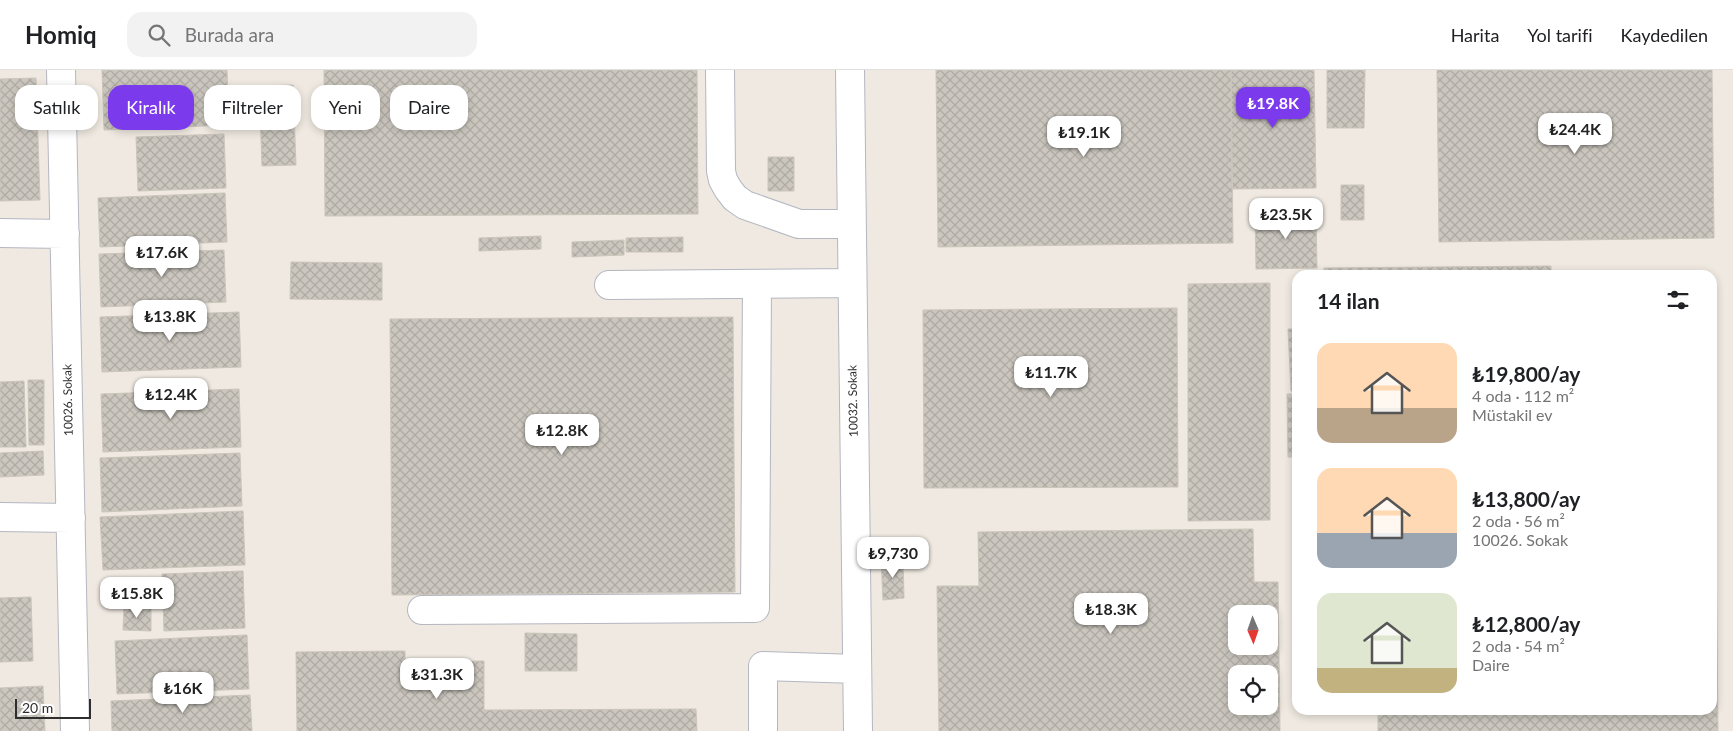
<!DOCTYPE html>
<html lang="tr">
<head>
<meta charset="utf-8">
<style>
	:root { --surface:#fff; --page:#f2f2f2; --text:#202124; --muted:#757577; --line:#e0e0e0; --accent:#7c3aed }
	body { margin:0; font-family:Lato,sans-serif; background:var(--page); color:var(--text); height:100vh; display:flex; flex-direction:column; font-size:19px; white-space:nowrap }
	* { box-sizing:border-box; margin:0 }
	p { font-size:16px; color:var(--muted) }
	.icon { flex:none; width:28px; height:28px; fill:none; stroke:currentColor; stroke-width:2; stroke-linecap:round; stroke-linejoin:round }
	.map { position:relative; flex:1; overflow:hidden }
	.drawer { position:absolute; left:1292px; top:200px; width:425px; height:445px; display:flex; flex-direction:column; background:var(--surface); border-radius:15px; box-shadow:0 2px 8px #0003 }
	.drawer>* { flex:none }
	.guide { position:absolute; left:15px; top:15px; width:475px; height:45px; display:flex; gap:10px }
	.needle { width:32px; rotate:178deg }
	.controls { position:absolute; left:1228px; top:535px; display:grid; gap:10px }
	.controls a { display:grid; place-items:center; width:50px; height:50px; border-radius:10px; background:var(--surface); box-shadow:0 2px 8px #0003; font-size:25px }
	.scale { position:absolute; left:15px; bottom:12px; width:76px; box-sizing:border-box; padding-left:5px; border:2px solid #2e2e2e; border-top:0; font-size:14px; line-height:18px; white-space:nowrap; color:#2e2e2e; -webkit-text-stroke:4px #fff; paint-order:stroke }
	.price { position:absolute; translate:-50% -42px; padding:0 11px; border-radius:10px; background:#fff; color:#222; font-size:16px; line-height:32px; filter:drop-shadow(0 1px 2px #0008) }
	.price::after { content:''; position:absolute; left:50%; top:30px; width:15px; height:11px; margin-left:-8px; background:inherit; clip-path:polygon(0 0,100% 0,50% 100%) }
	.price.current { background:var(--accent); color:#fff }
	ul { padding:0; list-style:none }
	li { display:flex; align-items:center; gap:15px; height:125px; padding:0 25px }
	li span { display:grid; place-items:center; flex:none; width:140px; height:100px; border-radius:15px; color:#555 }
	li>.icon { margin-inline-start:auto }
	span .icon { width:60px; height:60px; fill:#fffc; stroke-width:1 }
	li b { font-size:21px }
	h2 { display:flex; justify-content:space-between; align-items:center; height:60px; padding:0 25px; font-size:21px }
	.pill { padding:0 18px; border-radius:15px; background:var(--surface); box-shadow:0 2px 8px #0003; font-size:18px; line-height:45px }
	.pill.current { background:var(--accent); color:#fff }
	header { display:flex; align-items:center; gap:30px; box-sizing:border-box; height:70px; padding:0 25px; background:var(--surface); border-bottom:1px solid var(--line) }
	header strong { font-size:24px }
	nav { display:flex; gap:28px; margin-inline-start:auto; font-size:18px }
	.search { width:350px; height:45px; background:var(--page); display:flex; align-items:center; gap:12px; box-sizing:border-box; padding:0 18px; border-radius:15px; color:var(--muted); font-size:19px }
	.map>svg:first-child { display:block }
	.building { fill:url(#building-cross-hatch); stroke:#cbc5ba; fill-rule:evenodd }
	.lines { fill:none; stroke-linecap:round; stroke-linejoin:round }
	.minor-casing { stroke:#b4b7c1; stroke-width:30 }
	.minor { stroke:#fff; stroke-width:28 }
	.labels { text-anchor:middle; stroke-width:4; stroke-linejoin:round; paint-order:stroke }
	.street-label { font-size:12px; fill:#2e2e2e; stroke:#fff }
</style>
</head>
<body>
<header>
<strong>Homiq</strong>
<div class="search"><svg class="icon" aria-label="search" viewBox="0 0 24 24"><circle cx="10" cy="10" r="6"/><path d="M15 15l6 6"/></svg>Burada ara</div>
<nav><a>Harita</a><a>Yol tarifi</a><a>Kaydedilen</a></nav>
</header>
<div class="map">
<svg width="1733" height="661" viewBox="0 0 1733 661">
	<defs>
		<pattern id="building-cross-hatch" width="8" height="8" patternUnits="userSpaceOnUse" patternTransform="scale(1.25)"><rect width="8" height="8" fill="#cbc7bf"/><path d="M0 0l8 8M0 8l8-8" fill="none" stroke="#afaba4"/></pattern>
	</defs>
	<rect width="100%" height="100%" fill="#efe9e1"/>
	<path class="building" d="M102 0H227L229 55 104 60Z
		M324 0H697L698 144 325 146Z
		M936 0H1231L1233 173 938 177Z
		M1231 0H1314L1316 118 1232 119Z
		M1327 0H1365L1364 58H1327Z
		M1437 0H1712L1714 168 1439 172Z
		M36 8 40 130 0 131V9Z
		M293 15 296 95 262 96 259 16Z
		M224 64 226 118 138 121 136 67Z
		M768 87H794V121H768Z
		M1341 115H1364V150H1341Z
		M225 123 227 172 100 177 98 128Z
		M1255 142H1316L1317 198 1256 199Z
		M541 166V179L479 181V168Z
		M683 167V182H626V168Z
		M624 170V185L572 187V172Z
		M224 180 226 232 101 237 99 184Z
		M291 192 382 193V230L290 229Z
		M1551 196V205H1324V198Z
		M1270 213V450L1188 451V214Z
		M1713 230V292H1712V230Z
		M1177 238 1178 417 924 418 923 240Z
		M239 242 241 297 102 302 100 247Z
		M733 247 735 522 392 525 390 249Z
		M1288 259H1298V321H1291Z
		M28 310H44V375H29Z
		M24 311 26 377H0V312Z
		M239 319 241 377 103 382 101 324Z
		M1287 324H1298V387H1288Z
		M43 381 44 405 0 407V383Z
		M240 383 242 436 102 442 100 388Z
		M243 441 245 495 103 500 100 447Z
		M1253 459 1254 512H1278L1280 661H939L937 516H979L978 462ZM1236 544H1269V576H1236ZM1236 604H1269V636H1236Z
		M1712 475H1716L1718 661H1378V640H1712Z
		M903 488 904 528 883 530 881 489Z
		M243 501 245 558 164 561 162 504Z
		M31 527 33 591 0 592V528Z
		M124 538H151V561L123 560Z
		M525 563 577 564V601H525Z
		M247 565 249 619 117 624 115 571Z
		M405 581V592L484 591V640L696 639 697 661H297L296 582Z
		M43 616 45 661H0V618Z
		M250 625 252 661H112L111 631Z"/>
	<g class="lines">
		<defs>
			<path id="minor" d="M61 0 75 661
				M720 0 721 101 723 110 728 119 735 128 745 135 799 154H851
				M850 0 858 661
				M0 163 65 164
				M609 215 852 213
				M0 447 71 448
				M422 540 755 538 757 214
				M763 661V596L857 599"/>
		</defs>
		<use href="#minor" class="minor-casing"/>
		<use href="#minor" class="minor"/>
	</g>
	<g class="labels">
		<g class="street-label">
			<text transform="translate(68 330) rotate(-91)" y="4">10026. Sokak</text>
			<text transform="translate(853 331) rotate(-91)" y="4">10032. Sokak</text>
		</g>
	</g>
</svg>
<div class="controls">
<a><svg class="needle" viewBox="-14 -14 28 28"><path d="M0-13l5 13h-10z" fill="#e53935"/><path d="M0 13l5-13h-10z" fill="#757577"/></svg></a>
<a><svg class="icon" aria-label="locate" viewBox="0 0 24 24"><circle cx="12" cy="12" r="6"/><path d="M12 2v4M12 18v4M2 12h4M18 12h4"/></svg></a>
</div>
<div class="scale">20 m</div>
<b class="price current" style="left:1273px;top:59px">₺19.8K</b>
<b class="price" style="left:1575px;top:85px">₺24.4K</b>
<b class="price" style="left:1084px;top:88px">₺19.1K</b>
<b class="price" style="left:1286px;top:170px">₺23.5K</b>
<b class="price" style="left:162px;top:208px">₺17.6K</b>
<b class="price" style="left:170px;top:272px">₺13.8K</b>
<b class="price" style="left:1051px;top:328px">₺11.7K</b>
<b class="price" style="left:171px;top:350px">₺12.4K</b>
<b class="price" style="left:562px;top:386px">₺12.8K</b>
<b class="price" style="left:893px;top:509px">₺9,730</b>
<b class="price" style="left:137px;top:549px">₺15.8K</b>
<b class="price" style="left:1111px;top:565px">₺18.3K</b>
<b class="price" style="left:437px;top:630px">₺31.3K</b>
<b class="price" style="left:183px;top:644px">₺16K</b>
<div class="guide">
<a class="pill">Satılık</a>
<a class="pill current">Kiralık</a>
<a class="pill">Filtreler</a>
<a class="pill">Yeni</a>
<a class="pill">Daire</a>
</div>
<section class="drawer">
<h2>14 ilan<svg class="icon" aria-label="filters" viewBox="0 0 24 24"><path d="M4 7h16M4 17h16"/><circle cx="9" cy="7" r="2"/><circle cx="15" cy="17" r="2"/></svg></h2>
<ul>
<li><span style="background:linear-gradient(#ffd9b3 65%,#b9a48a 0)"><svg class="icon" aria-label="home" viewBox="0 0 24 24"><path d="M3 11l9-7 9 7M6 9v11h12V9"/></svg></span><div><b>₺19,800/ay</b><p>4 oda · 112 m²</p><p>Müstakil ev</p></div></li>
<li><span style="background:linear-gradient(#ffd9b3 65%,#9aa5b1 0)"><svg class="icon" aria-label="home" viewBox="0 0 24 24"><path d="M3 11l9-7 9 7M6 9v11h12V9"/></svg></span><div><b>₺13,800/ay</b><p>2 oda · 56 m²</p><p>10026. Sokak</p></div></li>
<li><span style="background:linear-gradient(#dfe7d0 75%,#c2b280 0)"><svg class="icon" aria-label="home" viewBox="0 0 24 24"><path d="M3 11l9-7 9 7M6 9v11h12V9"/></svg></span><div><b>₺12,800/ay</b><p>2 oda · 54 m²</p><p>Daire</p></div></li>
</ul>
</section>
</div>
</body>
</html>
